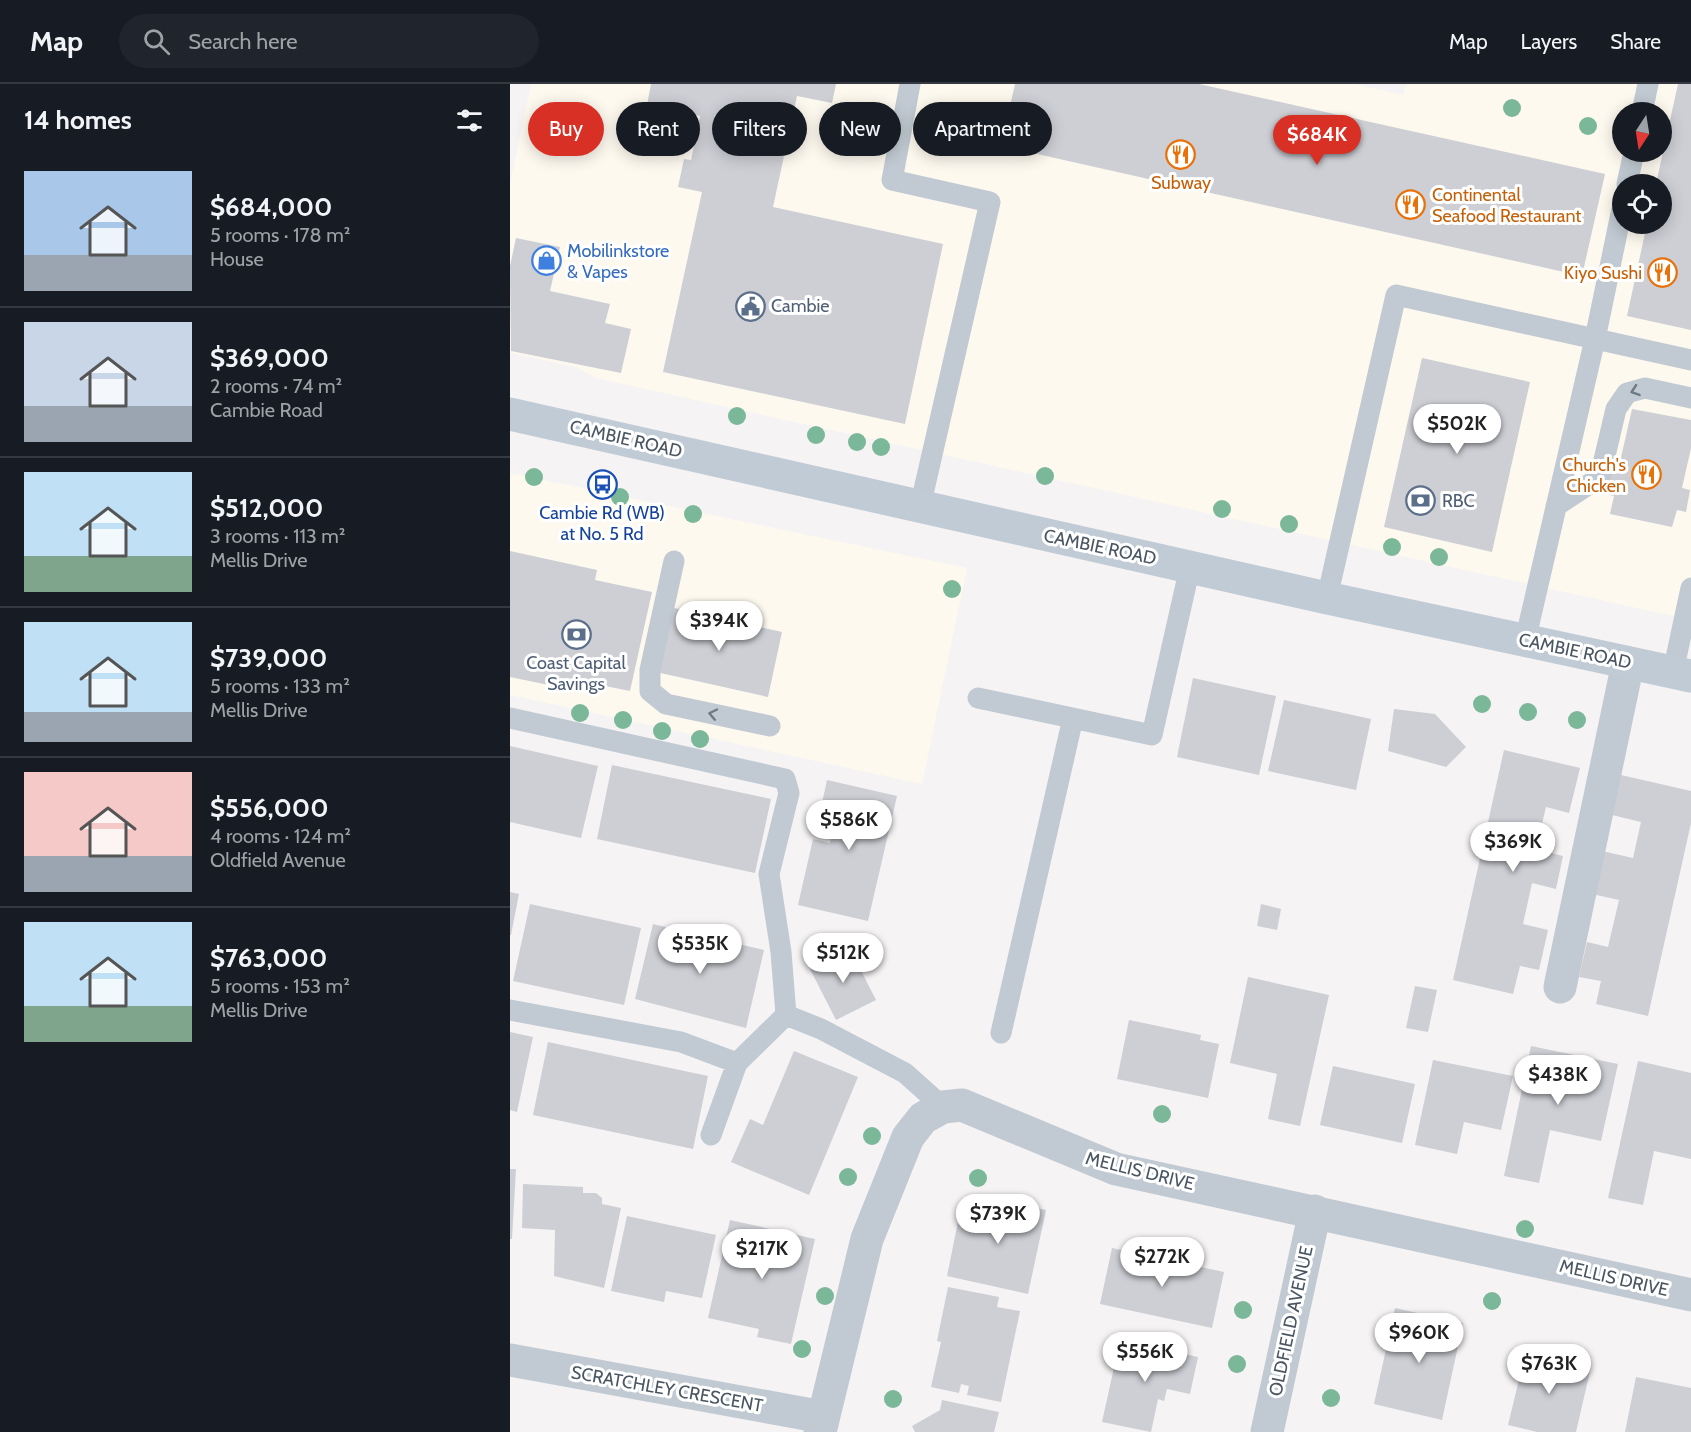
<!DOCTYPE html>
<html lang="en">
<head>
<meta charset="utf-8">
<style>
	:root { --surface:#171b24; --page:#20242c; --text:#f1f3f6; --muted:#9ea1a6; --line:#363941; --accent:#d93025 }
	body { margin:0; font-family:Cabin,sans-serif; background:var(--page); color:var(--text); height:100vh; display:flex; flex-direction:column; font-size:22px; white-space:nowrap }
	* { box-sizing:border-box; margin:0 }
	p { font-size:20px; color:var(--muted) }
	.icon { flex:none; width:33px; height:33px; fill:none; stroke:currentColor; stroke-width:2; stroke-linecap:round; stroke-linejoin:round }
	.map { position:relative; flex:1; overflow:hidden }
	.panel { display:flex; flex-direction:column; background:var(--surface); width:510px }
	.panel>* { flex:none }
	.guide { position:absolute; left:18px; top:18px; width:570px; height:54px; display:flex; gap:12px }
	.needle { width:39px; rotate:192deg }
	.buttons { position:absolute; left:1102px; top:18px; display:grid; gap:12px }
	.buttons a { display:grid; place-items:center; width:60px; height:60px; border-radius:50%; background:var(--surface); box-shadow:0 3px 15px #0003; font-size:30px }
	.price { position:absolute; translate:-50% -51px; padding:0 14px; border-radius:21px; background:#fff; color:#222; font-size:20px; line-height:39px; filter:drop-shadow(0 2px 3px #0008) }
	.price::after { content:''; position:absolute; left:50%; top:36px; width:18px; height:14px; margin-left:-9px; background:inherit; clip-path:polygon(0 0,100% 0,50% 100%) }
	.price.current { background:var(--accent); color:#fff }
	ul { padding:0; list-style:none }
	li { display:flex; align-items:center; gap:18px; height:150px; padding:0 24px }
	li+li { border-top:2px solid var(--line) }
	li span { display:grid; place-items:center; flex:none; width:168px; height:120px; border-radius:0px; color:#555 }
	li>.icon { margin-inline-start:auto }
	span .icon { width:72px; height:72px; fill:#fffc; stroke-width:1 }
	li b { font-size:26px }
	h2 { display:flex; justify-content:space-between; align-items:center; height:72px; padding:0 24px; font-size:26px }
	.pill { padding:0 21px; border-radius:27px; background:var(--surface); box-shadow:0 3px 15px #0003; font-size:21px; line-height:54px }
	.pill.current { background:var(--accent); color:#fff }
	header { display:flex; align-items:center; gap:36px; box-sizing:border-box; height:84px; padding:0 30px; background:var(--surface); border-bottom:2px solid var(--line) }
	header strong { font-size:28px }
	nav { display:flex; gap:33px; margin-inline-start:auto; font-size:21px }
	.search { width:420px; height:54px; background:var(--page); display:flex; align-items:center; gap:15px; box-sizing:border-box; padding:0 21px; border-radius:33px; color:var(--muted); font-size:22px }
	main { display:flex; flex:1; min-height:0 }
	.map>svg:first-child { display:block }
	.commercial { fill:#fdf9ef; fill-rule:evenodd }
	.building { fill:#cdcfd5 }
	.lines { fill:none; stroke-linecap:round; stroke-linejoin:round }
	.service { stroke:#c1cad2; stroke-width:21 }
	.minor { stroke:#c1cad2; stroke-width:33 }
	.secondary { stroke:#c1cbd6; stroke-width:33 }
	.tree { fill:#7bb799 }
	.oneway { stroke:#6e7983 }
	.labels { text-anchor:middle; stroke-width:6; stroke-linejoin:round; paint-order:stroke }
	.food-label { font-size:18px; fill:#c56008; stroke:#fff; text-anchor:end }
	.shop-label { font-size:18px; fill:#366cbe; stroke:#fff; text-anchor:start }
	.service-label { font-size:18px; fill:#4e5e75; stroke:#fff; text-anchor:start }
	.street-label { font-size:18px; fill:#4a5661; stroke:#fff }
	.transit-label { font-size:18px; fill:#164399; stroke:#fff }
</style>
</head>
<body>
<header>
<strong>Map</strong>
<div class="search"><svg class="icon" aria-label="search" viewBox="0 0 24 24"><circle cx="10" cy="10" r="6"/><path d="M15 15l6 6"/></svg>Search here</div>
<nav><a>Map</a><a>Layers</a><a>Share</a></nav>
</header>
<main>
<section class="panel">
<h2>14 homes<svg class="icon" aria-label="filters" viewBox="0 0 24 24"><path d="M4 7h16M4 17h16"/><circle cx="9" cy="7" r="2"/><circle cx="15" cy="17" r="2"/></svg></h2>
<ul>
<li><span style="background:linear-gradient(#a9c7e8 70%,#9aa5b1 0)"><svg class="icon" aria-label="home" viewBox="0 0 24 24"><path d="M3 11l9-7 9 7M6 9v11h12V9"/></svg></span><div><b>$684,000</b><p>5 rooms · 178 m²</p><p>House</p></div></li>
<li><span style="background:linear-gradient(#c9d6e8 70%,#9aa5b1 0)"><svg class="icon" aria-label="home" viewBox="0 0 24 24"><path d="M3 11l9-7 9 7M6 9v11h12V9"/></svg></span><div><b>$369,000</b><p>2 rooms · 74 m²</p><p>Cambie Road</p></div></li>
<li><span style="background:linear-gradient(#bfe0f5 70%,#7fa58c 0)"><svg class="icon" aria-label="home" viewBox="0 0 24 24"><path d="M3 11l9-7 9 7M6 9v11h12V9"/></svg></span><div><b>$512,000</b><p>3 rooms · 113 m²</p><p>Mellis Drive</p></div></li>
<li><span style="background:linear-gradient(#bfe0f5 75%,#9aa5b1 0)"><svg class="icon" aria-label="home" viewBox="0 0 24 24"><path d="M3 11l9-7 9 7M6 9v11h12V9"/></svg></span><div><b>$739,000</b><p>5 rooms · 133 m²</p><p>Mellis Drive</p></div></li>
<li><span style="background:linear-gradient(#f6c9c9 70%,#9aa5b1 0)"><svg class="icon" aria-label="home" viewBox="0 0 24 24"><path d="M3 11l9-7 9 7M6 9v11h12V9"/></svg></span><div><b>$556,000</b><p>4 rooms · 124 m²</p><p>Oldfield Avenue</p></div></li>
<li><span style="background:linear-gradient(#bfe0f5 70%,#7fa58c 0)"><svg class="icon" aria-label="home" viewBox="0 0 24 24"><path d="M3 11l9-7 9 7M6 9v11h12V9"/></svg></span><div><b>$763,000</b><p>5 rooms · 153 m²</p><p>Mellis Drive</p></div></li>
</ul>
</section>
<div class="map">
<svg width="1181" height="1348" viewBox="0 0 1181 1348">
	<rect width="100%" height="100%" fill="#f5f3f3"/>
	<path class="commercial" d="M21 0H845L893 11 896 0H1181V536L86 294 66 283 0 269V99ZM1113 28H1152V68H1113ZM1113 100H1152V140H1113Z
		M0 389 457 484 412 700 0 611Z"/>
	<path class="building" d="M141 0H326L322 19 287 12 263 123 433 160 395 340 153 288 192 108 168 103 174 75 181 76 190 32 137 21Z
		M505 0H689L1095 90 1072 192 491 62Z
		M1168 0H1181V246L1117 232 1137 140H1152V100H1146Z
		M6 154 50 163 40 207 100 220 95 239 121 245 111 289 1 267 0 182Z
		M912 274 1020 298 982 468 874 443Z
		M1122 325 1181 336V364L1172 404 1180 406 1176 428 1167 426 1162 443 1100 430 1104 412 1095 410 1102 377 1110 378Z
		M0 467 87 486 85 496 142 508 120 607 70 597 68 607 0 593Z
		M160 523 272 548 258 613 146 588Z
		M683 594 766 612 749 691 667 673Z
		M774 616 861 635 846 706 758 687Z
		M884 625 925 630 956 663 936 683 878 667Z
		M0 662 88 682 71 754 0 738Z
		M994 666 1070 684 1059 729 1036 723 1026 765 1053 772 1046 805 1022 799 1013 840 1038 846 1029 886 1010 882 1003 910 943 896Z
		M102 681 261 715 245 789 87 755Z
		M1111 691 1181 707V739L1138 932 1086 920 1091 897 1069 893 1077 858 1098 863 1109 816 1082 810 1092 767 1123 774 1131 738 1102 731Z
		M317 696 387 712 358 837 288 821 303 755 320 759 325 736 309 733Z
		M0 808 9 810 1 851H0Z
		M20 820 131 844 114 921 3 897Z
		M751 820 771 825 767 846 747 842Z
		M143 840 254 866 236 944 125 915Z
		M340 865 366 916 326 936 300 885Z
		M738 893 819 911 790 1042 758 1035 767 990 720 979Z
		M905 902 927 906 918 948 896 944Z
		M619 936 691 951 690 956 709 960 698 1014 607 995Z
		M0 948 23 953 7 1028 0 1026Z
		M38 958 198 992 183 1065 23 1031Z
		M1021 962 1108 980 1091 1057 1040 1046 1029 1099 994 1092Z
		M284 967 348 993 299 1111 221 1078 240 1035 253 1041Z
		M923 976 1003 992 991 1046 954 1038 947 1070 905 1061Z
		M1128 977 1181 989V1075L1144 1067 1133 1121 1098 1114Z
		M823 982 905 1000 892 1059 810 1041Z
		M0 1085H6L2 1155H0Z
		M13 1100 73 1103V1109H86L92 1114V1120L111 1124 94 1204 44 1192 45 1146 12 1144Z
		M467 1111 536 1126 518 1210 437 1192 449 1133 461 1136Z
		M117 1132 206 1151 192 1214 156 1207 154 1218 101 1207Z
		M220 1136 305 1155 281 1260 247 1253 249 1245 198 1234Z
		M602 1164 714 1188 702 1244 590 1220Z
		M438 1203 489 1213 487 1223 510 1227 491 1318 457 1311 459 1302 451 1300 449 1309 421 1303 431 1258 427 1257Z
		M885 1224 953 1239 932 1336 864 1320Z
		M610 1256 688 1273 680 1310 657 1305 654 1317 648 1315 641 1348 592 1338Z
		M1016 1267 1081 1283 1066 1348H1027L998 1341Z
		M1126 1293 1181 1304V1348H1115Z
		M432 1316 489 1328 484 1348H405L402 1342 430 1326Z"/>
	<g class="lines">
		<path class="service" d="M400 0 382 96 480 118 410 423
			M1132 28 1138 0
			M1117 100 1124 68
			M1046 422 1090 393 1106 325 1117 309 1135 304 1181 314
			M164 477 140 586V607L156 620 260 642
			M817 514 886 211 1181 276
			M1015 557 1085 255 1113 120
			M1163 588 1181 504
			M468 614 642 651 680 483
			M0 634 275 695 279 709 259 790 271 868 276 931 311 945 395 989 433 1023
			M0 926 171 958 227 979
			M491 949 563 634
			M201 1051 227 979 276 931"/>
		<path class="minor" d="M1050 903 1118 579
			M0 1276 313 1333
			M310 1348 357 1155 398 1053 413 1034 433 1023 452 1021 606 1085 1181 1211
			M757 1348 805 1127"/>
		<path class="secondary" d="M0 330 817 514 1181 592"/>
	</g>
	<g class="tree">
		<circle cx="1002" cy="24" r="9"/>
		<circle cx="1078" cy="42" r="9"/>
		<circle cx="227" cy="332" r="9"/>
		<circle cx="306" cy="351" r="9"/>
		<circle cx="347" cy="358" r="9"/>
		<circle cx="371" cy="363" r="9"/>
		<circle cx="535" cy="392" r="9"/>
		<circle cx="24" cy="393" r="9"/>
		<circle cx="110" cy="413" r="9"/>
		<circle cx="712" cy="425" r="9"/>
		<circle cx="183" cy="430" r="9"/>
		<circle cx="779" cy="440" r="9"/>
		<circle cx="882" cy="463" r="9"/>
		<circle cx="929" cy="473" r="9"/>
		<circle cx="442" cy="505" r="9"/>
		<circle cx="972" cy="620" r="9"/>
		<circle cx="1018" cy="628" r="9"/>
		<circle cx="70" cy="629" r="9"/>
		<circle cx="113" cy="636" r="9"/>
		<circle cx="1067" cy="636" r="9"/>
		<circle cx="152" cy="647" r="9"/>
		<circle cx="190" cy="655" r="9"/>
		<circle cx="652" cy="1030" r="9"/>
		<circle cx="362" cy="1052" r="9"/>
		<circle cx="338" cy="1093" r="9"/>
		<circle cx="468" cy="1094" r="9"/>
		<circle cx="1015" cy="1145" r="9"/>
		<circle cx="315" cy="1212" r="9"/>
		<circle cx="982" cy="1217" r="9"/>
		<circle cx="733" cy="1226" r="9"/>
		<circle cx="292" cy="1265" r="9"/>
		<circle cx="727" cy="1280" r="9"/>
		<circle cx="821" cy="1314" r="9"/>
		<circle cx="383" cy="1315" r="9"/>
	</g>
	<defs><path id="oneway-chevron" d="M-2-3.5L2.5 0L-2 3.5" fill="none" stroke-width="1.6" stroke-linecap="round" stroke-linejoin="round" transform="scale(1.5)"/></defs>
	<g class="oneway">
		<use href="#oneway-chevron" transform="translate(1125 307) rotate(161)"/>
		<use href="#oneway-chevron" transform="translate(203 630) rotate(-168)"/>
	</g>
	<defs>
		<symbol id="restaurant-ring" viewBox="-11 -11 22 22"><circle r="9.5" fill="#fff" stroke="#e8710a" stroke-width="1.5"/><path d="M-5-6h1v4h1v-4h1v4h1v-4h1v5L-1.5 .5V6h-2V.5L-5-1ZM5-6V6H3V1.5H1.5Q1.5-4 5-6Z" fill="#e8710a"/></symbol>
		<symbol id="shop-ring" viewBox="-11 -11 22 22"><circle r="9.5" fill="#fff" stroke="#3f7fe0" stroke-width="1.5"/><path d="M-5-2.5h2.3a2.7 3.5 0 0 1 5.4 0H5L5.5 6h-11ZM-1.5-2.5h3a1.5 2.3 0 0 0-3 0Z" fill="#3f7fe0"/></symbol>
		<symbol id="civic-ring" viewBox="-11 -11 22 22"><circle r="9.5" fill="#fff" stroke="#5c6f8a" stroke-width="1.5"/><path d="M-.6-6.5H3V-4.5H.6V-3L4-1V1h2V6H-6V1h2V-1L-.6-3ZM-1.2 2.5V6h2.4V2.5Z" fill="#5c6f8a"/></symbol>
		<symbol id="bus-ring" viewBox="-11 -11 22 22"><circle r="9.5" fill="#fff" stroke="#1a4fb4" stroke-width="1.5"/><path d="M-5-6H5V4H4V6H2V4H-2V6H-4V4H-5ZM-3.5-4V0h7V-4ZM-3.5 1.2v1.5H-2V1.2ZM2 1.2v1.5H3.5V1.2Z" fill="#1a4fb4"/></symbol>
		<symbol id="bank-ring" viewBox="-11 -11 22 22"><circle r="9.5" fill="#fff" stroke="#5c6f8a" stroke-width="1.5"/><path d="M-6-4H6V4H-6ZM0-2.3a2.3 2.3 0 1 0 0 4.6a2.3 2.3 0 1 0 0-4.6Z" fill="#5c6f8a"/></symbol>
	</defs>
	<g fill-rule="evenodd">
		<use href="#restaurant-ring" x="654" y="54" width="33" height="33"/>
		<use href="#restaurant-ring" x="884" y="104" width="33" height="33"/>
		<use href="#shop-ring" x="20" y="160" width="33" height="33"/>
		<use href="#restaurant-ring" x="1136" y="172" width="33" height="33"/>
		<use href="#civic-ring" x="224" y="206" width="33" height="33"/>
		<use href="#restaurant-ring" x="1120" y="374" width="33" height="33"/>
		<use href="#bus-ring" x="76" y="384" width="33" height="33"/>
		<use href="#bank-ring" x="894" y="400" width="33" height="33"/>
		<use href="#bank-ring" x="50" y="534" width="33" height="33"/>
	</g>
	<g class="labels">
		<g class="food-label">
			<text x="671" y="105" text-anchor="middle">Subway</text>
			<text x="922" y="117" text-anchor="start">Continental<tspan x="922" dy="21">Seafood Restaurant</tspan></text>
			<text x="1132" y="195">Kiyo Sushi</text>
			<text x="1116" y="387">Church's<tspan x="1116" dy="21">Chicken</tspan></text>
		</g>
		<g class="shop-label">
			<text x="57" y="173">Mobilinkstore<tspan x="57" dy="21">&amp; Vapes</tspan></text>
		</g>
		<g class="service-label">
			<text x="261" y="228">Cambie</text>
			<text x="932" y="423">RBC</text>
			<text x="66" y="585" text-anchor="middle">Coast Capital<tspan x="66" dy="21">Savings</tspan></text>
		</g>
		<g class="street-label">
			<text transform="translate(116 355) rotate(13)" y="6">CAMBIE ROAD</text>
			<text transform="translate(590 463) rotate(12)" y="6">CAMBIE ROAD</text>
			<text transform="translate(1065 567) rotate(12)" y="6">CAMBIE ROAD</text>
			<text transform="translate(630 1087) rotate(14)" y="6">MELLIS DRIVE</text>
			<text transform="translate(1104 1194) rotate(13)" y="6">MELLIS DRIVE</text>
			<text transform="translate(781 1237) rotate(-78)" y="6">OLDFIELD AVENUE</text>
			<text transform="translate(157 1305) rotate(10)" y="6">SCRATCHLEY CRESCENT</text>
		</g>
		<g class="transit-label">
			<text x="92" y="435">Cambie Rd (WB)<tspan x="92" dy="21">at No. 5 Rd</tspan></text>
		</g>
	</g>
</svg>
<div class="buttons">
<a><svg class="needle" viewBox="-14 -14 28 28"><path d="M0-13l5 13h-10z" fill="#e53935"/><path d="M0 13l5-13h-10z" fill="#9ea1a6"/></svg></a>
<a><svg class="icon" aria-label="locate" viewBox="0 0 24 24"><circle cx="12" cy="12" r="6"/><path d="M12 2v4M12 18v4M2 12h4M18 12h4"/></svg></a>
</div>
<b class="price current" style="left:807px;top:82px">$684K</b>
<b class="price" style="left:947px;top:371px">$502K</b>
<b class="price" style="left:209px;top:568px">$394K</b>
<b class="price" style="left:339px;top:767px">$586K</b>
<b class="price" style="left:1003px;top:789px">$369K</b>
<b class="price" style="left:190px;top:891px">$535K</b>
<b class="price" style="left:333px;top:900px">$512K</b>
<b class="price" style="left:1048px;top:1022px">$438K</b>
<b class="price" style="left:488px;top:1161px">$739K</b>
<b class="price" style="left:252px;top:1196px">$217K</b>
<b class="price" style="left:652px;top:1204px">$272K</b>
<b class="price" style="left:909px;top:1280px">$960K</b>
<b class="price" style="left:635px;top:1299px">$556K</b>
<b class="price" style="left:1039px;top:1311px">$763K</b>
<div class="guide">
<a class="pill current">Buy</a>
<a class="pill">Rent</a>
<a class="pill">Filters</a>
<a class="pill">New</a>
<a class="pill">Apartment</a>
</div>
</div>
</main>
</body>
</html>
